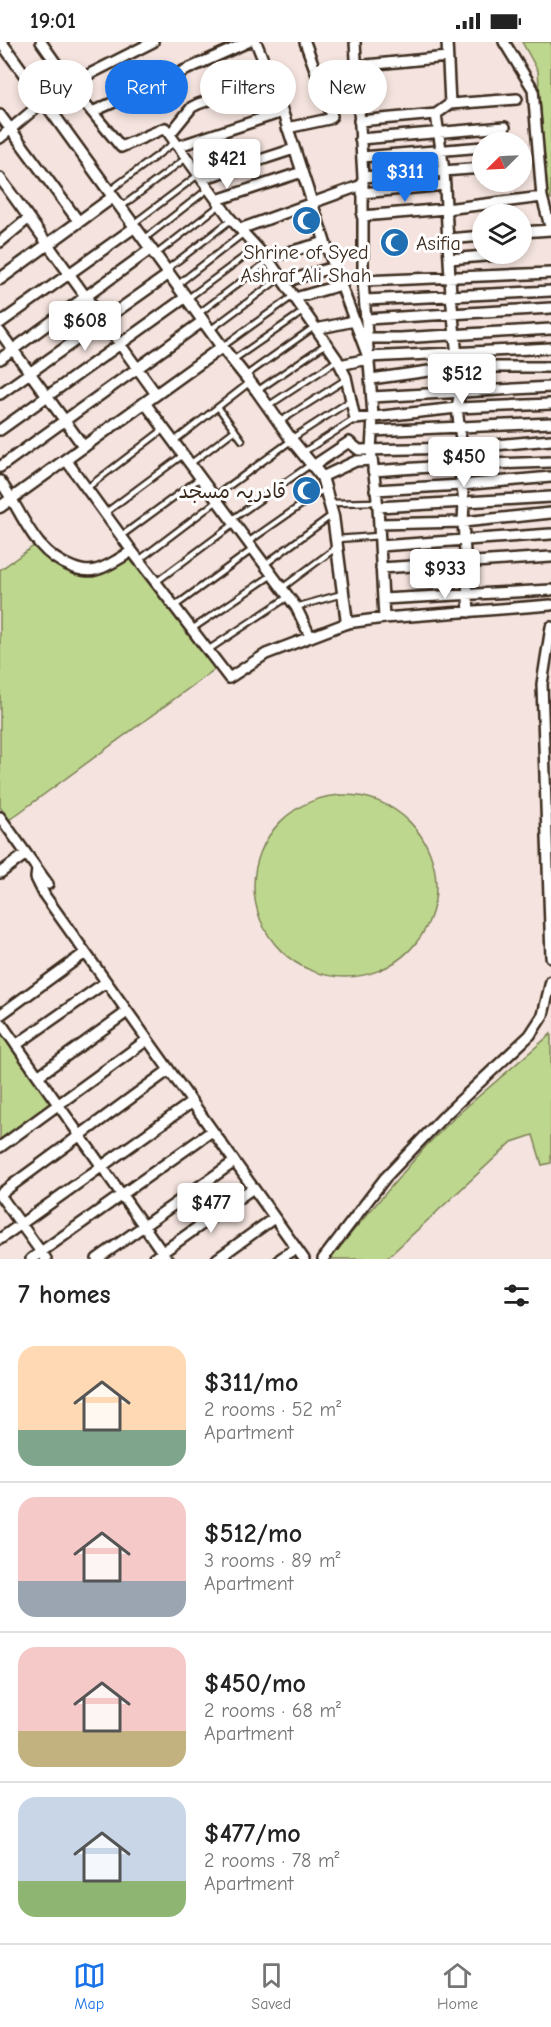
<!DOCTYPE html>
<html lang="en">
<head>
<meta charset="utf-8">
<style>
	:root { --surface:#fff; --page:#f6f6f6; --text:#222; --muted:#767676; --line:#e0e0e0; --accent:#1a73e8 }
	body { margin:0; font-family:"Comic Neue","Playpen Sans Arabic",sans-serif; background:var(--page); color:var(--text); height:100vh; display:flex; flex-direction:column; font-size:22px; white-space:nowrap }
	* { box-sizing:border-box; margin:0 }
	p { font-size:20px; color:var(--muted) }
	.icon { flex:none; width:33px; height:33px; fill:none; stroke:currentColor; stroke-width:2; stroke-linecap:round; stroke-linejoin:round }
	.map { position:relative; height:1217px; overflow:hidden }
	.panel { display:flex; flex-direction:column; background:var(--surface); flex:1 }
	.panel>* { flex:none }
	.top-card { position:absolute; left:18px; top:18px; width:516px; height:54px; display:flex; gap:12px }
	.needle { width:39px; rotate:246deg }
	.tools { position:absolute; left:472px; top:90px; display:grid; gap:12px }
	.tools a { display:grid; place-items:center; width:60px; height:60px; border-radius:50%; background:var(--surface); box-shadow:0 3px 9px #0003; font-size:30px }
	.price { position:absolute; translate:-50% -51px; padding:0 14px; border-radius:6px; background:#fff; color:#222; font-size:20px; line-height:39px; filter:drop-shadow(0 2px 3px #0008) }
	.price::after { content:''; position:absolute; left:50%; top:36px; width:18px; height:14px; margin-left:-9px; background:inherit; clip-path:polygon(0 0,100% 0,50% 100%) }
	.price.on { background:var(--accent); color:#fff }
	ul { padding:0; list-style:none }
	li { display:flex; align-items:center; gap:18px; height:150px; padding:0 18px }
	li+li { border-top:2px solid var(--line) }
	li span { display:grid; place-items:center; flex:none; width:168px; height:120px; border-radius:18px; color:#555 }
	li>.icon { margin-inline-start:auto }
	span .icon { width:72px; height:72px; fill:#fffc; stroke-width:1 }
	li b { font-size:26px }
	h2 { display:flex; justify-content:space-between; align-items:center; height:72px; padding:0 18px; font-size:26px }
	.tag { padding:0 21px; border-radius:27px; background:var(--surface); box-shadow:0 3px 9px #0003; font-size:21px; line-height:54px }
	.tag.on { background:var(--accent); color:#fff }
	.status { display:flex; justify-content:space-between; align-items:center; height:42px; padding:0 30px; background:var(--surface); direction:ltr }
	.status svg { height:16px; fill:currentColor }
	.menu { display:flex; justify-content:space-around; align-items:center; height:84px; border-top:2px solid var(--line); background:var(--surface); font-size:16px; color:var(--muted) }
	.menu a { display:grid; justify-items:center; gap:3px }
	.menu .on { color:var(--accent) }
	.map>svg:first-child { display:block }
	.green { fill:#bed78e; stroke:#7c8056; stroke-width:1.5 }
	.lines { fill:none; stroke-linecap:round; stroke-linejoin:round }
	.service-casing { stroke:#3b2a1e; stroke-width:9 }
	.minor-casing { stroke:#3b2a1e; stroke-width:14 }
	.tertiary-casing { stroke:#3b2a1e; stroke-width:15 }
	.service { stroke:#fff; stroke-width:4.5 }
	.minor { stroke:#fff; stroke-width:9 }
	.tertiary { stroke:#fff; stroke-width:10 }
	.labels { text-anchor:middle; stroke-width:6; stroke-linejoin:round; paint-order:stroke }
	.poi-label { font-size:20px; fill:#3b2a1e; stroke:#fff; text-anchor:start }
</style>
</head>
<body>
<div class="status"><b>19:01</b><svg viewBox="0 0 49 12"><path d="M0 12V9h3v3zM5 12V6h3v6zM10 12V3h3v9zM15 12V0h3v12zM26 1h20v11H26zM47 4h2v5h-2z"/></svg></div>
<div class="map">
<svg width="551" height="1217" viewBox="0 0 551 1217">
	<rect width="100%" height="100%" fill="#f4e3de"/>
	<filter id="ink" filterUnits="userSpaceOnUse"><feTurbulence type="fractalNoise" baseFrequency=".0167" numOctaves="2"/><feDisplacementMap in="SourceGraphic" scale="12" xChannelSelector="R" yChannelSelector="G"/><feConvolveMatrix kernelMatrix="1 2 1 2 8 2 1 2 1" color-interpolation-filters="sRGB"/></filter>
	<g filter="url(#ink)">
		<path class="green" d="M522 0H551V157L547 155 538 29Z
			M35 503 62 516 95 526 122 507 215 627 9 778 0 765V528Z
			M254 844a91 91 0 1 1 182 0a91 91 0 1 1-182 0Z
			M0 980 58 1063 0 1105Z
			M551 992V1121L542 1123 533 1093 512 1100 386 1217H329L426 1104 457 1073Z"/>
		<g class="lines">
			<defs>
				<path id="service" d="M42 54 66 36
					M109 149 174 101
					M121 165 186 116
					M133 182 198 133
					M144 197 208 147
					M155 213 220 163
					M166 228 231 178
					M177 243 244 191
					M187 257 257 205
					M198 272 268 219
					M210 288 280 236
					M222 305 293 254
					M233 318 304 269
					M245 334 314 285
					M257 349 326 302
					M268 364 338 318
					M218 365 242 398
					M279 380 345 338
					M291 397 350 359
					M173 400 249 341
					M302 411 355 377
					M190 422 235 388
					M87 446 164 387
					M214 455 292 398
					M332 461 377 460
					M105 471 183 413
					M231 478 310 423
					M121 494 200 436
					M337 497 379 494
					M248 500 324 447
					M139 518 217 459
					M264 523 332 473
					M156 540 234 482
					M282 546 337 505
					M175 564 253 507
					M296 565 342 552
					M192 587 272 533
					M208 608 288 555"/>
				<path id="minor" d="M41 0 79 54 121 105 165 86 229 175 270 220 337 317 346 335 355 377 457 366 551 362
					M256 0 277 53 325 200 368 315 551 306
					M355 0 363 135V239L373 374 371 408 378 465 384 576
					M447 0 450 62
					M504 0 533 47 542 155 551 188
					M356 24 447 15
					M70 42 153 0
					M92 70 248 0
					M0 73 79 180
					M359 79 436 72
					M287 86 329 77 332 74 305 0
					M170 92 192 65 198 62 270 37
					M0 96 45 58
					M360 97 505 85
					M179 104 282 70
					M362 115 483 105
					M363 135 483 126
					M0 136 156 352
					M202 137 294 107
					M362 151 445 143
					M217 158 302 130
					M362 174 446 167 542 155
					M240 187 362 143
					M522 190 551 188
					M448 197 483 194
					M0 200 29 176
					M267 216 325 200
					M449 217 509 212
					M363 239 551 231
					M284 240 334 225
					M295 256 341 243
					M365 258 551 249
					M367 277 551 266
					M0 281 135 185
					M316 287 354 279
					M0 290 84 405
					M367 296H400L551 287
					M0 317 151 207
					M340 323 367 317
					M371 337 458 325H551
					M0 352 169 232
					M372 355 551 345
					M145 361 296 565 310 594
					M0 388 186 255
					M372 389 551 381
					M66 418 132 509 229 636 266 612 347 581 384 576 551 563
					M313 424 349 400 359 408 462 406 551 398
					M0 425 203 279
					M373 429 459 423 551 420
					M322 435 356 419 372 418
					M0 439C24 472 32 510 72 525 78 528 89 530 95 528 106 526 122 515 132 509
					M375 448 461 443 551 435
					M378 465 551 455
					M379 482 463 480 551 471
					M380 504 551 492
					M381 526 551 515
					M383 557 551 548
					M469 570 463 480 464 460 459 423 462 406 457 366 460 349 458 325 451 253 444 129 436 72 450 62 517 57
					M551 585 542 642 551 915
					M0 775 48 842
					M37 827 36 836 45 854 304 1217
					M0 831 26 812
					M0 973 85 911
					M0 980 167 1217
					M16 1003 106 940
					M38 1034 127 970
					M0 1105 147 998
					M0 1152 169 1028
					M0 1153 46 1217
					M0 1197 192 1060
					M31 1217 212 1089
					M97 1217 234 1120
					M153 1217 253 1146
					M217 1217 274 1176
					M280 1217 296 1206
					M323 1217 385 1136 445 1073 530 993 543 973 551 939"/>
				<path id="tertiary" d="M1 0 222 305 257 349 291 397 322 435 333 474 347 581
					M0 237 113 155
					M0 465 222 305"/>
			</defs>
			<use href="#service" class="service-casing"/>
			<use href="#minor" class="minor-casing"/>
			<use href="#tertiary" class="tertiary-casing"/>
			<use href="#service" class="service"/>
			<use href="#minor" class="minor"/>
			<use href="#tertiary" class="tertiary"/>
		</g>
	</g>
	<defs>
		<symbol id="mosque-disc" viewBox="-11 -11 22 22"><circle r="9.5" fill="#1f6fb2" stroke="#fff"/><path d="M3.5-4.9A6 6 0 1 0 3.5 4.9A5 5 0 1 1 3.5-4.9Z" fill="#fff"/></symbol>
	</defs>
	<g fill-rule="evenodd">
		<use href="#mosque-disc" x="290" y="162" width="33" height="33"/>
		<use href="#mosque-disc" x="378" y="184" width="33" height="33"/>
		<use href="#mosque-disc" x="290" y="432" width="33" height="33"/>
	</g>
	<g class="labels">
		<g class="poi-label">
			<text x="416" y="208">Asifia</text>
			<text x="306" y="217" text-anchor="middle">Shrine of Syed<tspan x="306" dy="23">Ashraf Ali Shah</tspan></text>
			<text x="286" y="456" text-anchor="end">قادریہ مسجد</text>
		</g>
	</g>
</svg>
<div class="tools">
<a><svg class="needle" viewBox="-14 -14 28 28"><path d="M0-13l5 13h-10z" fill="#e53935"/><path d="M0 13l5-13h-10z" fill="#767676"/></svg></a>
<a><svg class="icon" aria-label="layers" viewBox="0 0 24 24"><path d="M12 4l9 5-9 5-9-5zM3 14l9 5 9-5"/></svg></a>
</div>
<b class="price" style="left:227px;top:148px">$421</b>
<b class="price on" style="left:405px;top:161px">$311</b>
<b class="price" style="left:85px;top:310px">$608</b>
<b class="price" style="left:462px;top:363px">$512</b>
<b class="price" style="left:464px;top:446px">$450</b>
<b class="price" style="left:445px;top:558px">$933</b>
<b class="price" style="left:211px;top:1192px">$477</b>
<div class="top-card">
<a class="tag">Buy</a>
<a class="tag on">Rent</a>
<a class="tag">Filters</a>
<a class="tag">New</a>
</div>
</div>
<section class="panel">
<h2>7 homes<svg class="icon" aria-label="filters" viewBox="0 0 24 24"><path d="M4 7h16M4 17h16"/><circle cx="9" cy="7" r="2"/><circle cx="15" cy="17" r="2"/></svg></h2>
<ul>
<li><span style="background:linear-gradient(#ffd9b3 70%,#7fa58c 0)"><svg class="icon" aria-label="home" viewBox="0 0 24 24"><path d="M3 11l9-7 9 7M6 9v11h12V9"/></svg></span><div><b>$311/mo</b><p>2 rooms · 52 m²</p><p>Apartment</p></div></li>
<li><span style="background:linear-gradient(#f6c9c9 70%,#9aa5b1 0)"><svg class="icon" aria-label="home" viewBox="0 0 24 24"><path d="M3 11l9-7 9 7M6 9v11h12V9"/></svg></span><div><b>$512/mo</b><p>3 rooms · 89 m²</p><p>Apartment</p></div></li>
<li><span style="background:linear-gradient(#f6c9c9 70%,#c2b280 0)"><svg class="icon" aria-label="home" viewBox="0 0 24 24"><path d="M3 11l9-7 9 7M6 9v11h12V9"/></svg></span><div><b>$450/mo</b><p>2 rooms · 68 m²</p><p>Apartment</p></div></li>
<li><span style="background:linear-gradient(#c9d6e8 70%,#8fb573 0)"><svg class="icon" aria-label="home" viewBox="0 0 24 24"><path d="M3 11l9-7 9 7M6 9v11h12V9"/></svg></span><div><b>$477/mo</b><p>2 rooms · 78 m²</p><p>Apartment</p></div></li>
</ul>
</section>
<nav class="menu">
<a class="on"><svg class="icon" aria-label="map" viewBox="0 0 24 24"><path d="M3 6l6-2 6 2 6-2v14l-6 2-6-2-6 2zM9 4v14M15 6v14"/></svg>Map</a>
<a><svg class="icon" aria-label="saved" viewBox="0 0 24 24"><path d="M7 4h10v16l-5-4-5 4z"/></svg>Saved</a>
<a><svg class="icon" aria-label="home" viewBox="0 0 24 24"><path d="M3 11l9-7 9 7M6 9v11h12V9"/></svg>Home</a>
</nav>
</body>
</html>
